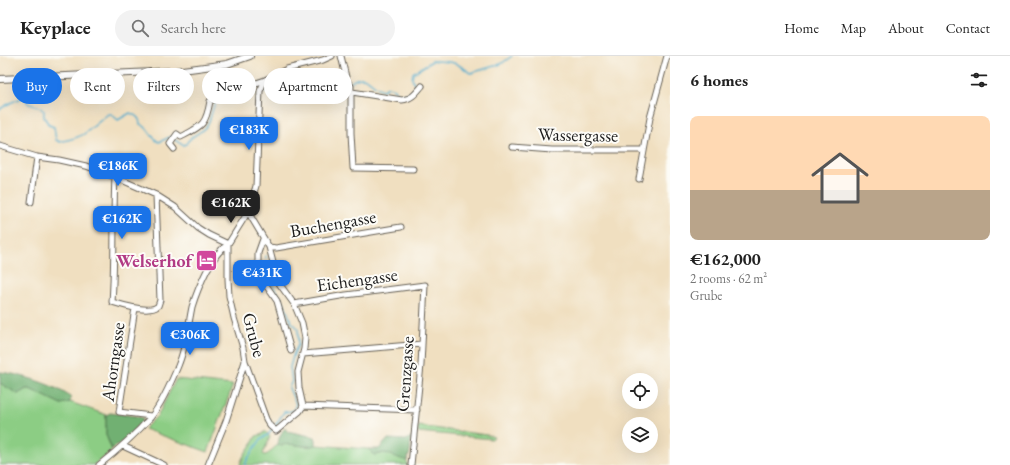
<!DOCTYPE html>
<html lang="en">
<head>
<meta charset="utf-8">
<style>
	:root { --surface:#fff; --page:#f2f2f2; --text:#222; --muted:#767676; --line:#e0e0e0; --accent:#1a73e8 }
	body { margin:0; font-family:"EB Garamond",serif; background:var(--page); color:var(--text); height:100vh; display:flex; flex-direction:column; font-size:15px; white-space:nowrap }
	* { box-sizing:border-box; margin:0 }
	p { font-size:13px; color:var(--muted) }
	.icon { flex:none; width:22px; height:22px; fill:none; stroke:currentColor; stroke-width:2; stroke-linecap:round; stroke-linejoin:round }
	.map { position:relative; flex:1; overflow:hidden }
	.drawer { display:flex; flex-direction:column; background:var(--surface); width:340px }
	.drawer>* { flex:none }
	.guide { position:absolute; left:12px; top:12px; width:380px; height:36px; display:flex; gap:8px }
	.buttons { position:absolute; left:622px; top:317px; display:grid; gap:8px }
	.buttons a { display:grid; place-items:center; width:36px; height:36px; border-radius:50%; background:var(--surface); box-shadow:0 4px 16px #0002; font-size:20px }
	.price { position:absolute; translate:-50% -34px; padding:0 9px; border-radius:8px; background:var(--accent); color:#fff; font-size:13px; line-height:26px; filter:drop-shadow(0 1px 2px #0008) }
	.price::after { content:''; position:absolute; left:50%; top:24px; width:12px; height:9px; margin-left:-6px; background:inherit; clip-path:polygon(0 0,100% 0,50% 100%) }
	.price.current { background:#222; color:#fff }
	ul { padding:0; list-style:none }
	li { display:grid; align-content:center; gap:8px; height:212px; padding:0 20px }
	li+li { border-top:1px solid var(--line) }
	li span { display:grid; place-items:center; height:124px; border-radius:8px; color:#555 }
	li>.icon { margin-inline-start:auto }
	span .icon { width:72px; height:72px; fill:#fffc; stroke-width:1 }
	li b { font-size:17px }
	h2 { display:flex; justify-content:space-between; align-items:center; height:48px; padding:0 20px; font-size:17px }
	.pill { padding:0 14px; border-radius:18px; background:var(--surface); box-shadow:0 4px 16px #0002; font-size:14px; line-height:36px }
	.pill.current { background:var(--accent); color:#fff }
	header { display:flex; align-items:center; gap:24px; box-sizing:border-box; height:56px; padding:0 20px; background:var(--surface); border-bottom:1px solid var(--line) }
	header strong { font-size:19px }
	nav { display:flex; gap:22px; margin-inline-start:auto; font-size:14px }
	.search { width:280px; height:36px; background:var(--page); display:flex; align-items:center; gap:10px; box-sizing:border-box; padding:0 14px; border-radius:22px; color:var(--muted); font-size:15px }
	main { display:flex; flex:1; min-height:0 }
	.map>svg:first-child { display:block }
	.green { fill:#8ccd84; stroke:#547450 }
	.forest { fill:#71b072; stroke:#466647 }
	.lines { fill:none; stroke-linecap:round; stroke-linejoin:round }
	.stream { stroke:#4faccd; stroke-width:1.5 }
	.minor-casing { stroke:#666055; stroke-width:7 }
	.tertiary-casing { stroke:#666055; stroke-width:8 }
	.minor { stroke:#fff; stroke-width:5 }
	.tertiary { stroke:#fff; stroke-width:6 }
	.labels { text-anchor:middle; stroke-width:4; stroke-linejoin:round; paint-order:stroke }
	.street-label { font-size:18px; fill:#1c1c1c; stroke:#fdfcf7 }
	.hotel-label { font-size:18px; font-weight:bold; fill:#b23c85; stroke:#fdfcf7; text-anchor:end }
</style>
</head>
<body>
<header>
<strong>Keyplace</strong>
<div class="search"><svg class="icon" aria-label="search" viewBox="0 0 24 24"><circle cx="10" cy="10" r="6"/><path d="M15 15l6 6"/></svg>Search here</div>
<nav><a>Home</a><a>Map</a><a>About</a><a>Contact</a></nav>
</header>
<main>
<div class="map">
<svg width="670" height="409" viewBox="0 0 670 409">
	<rect width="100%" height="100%" fill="#fdfcf7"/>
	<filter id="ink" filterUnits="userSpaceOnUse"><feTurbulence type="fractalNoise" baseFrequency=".025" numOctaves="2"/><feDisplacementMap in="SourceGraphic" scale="8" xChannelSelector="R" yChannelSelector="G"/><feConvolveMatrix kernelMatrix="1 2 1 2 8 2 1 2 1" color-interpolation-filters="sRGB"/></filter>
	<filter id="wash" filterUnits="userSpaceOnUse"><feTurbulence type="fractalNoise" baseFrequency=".012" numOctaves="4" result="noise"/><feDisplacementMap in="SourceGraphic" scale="16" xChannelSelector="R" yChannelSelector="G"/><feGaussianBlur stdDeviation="0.9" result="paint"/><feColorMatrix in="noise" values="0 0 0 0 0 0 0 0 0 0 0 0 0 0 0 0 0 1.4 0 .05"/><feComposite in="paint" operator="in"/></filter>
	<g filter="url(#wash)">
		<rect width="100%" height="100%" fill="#f0dfc0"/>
		<path class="green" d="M176 323 233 329 208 396 144 373 158 359Z
			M0 327 18 338 26 333H30L61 348 70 346 104 358 106 359V379L112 395 98 406 93 409H0Z
			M418 370 487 379 494 381 492 383 418 376Z
			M265 375 270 381 264 395 263 398 265 399C271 397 271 394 275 391 277 389 281 389 284 388 293 386 304 393 316 389L368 393 374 399 385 397 406 404 408 409H240C243 397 251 391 256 380L263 378Z"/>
		<path class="forest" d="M0 316C16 317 60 330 71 342L70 346 61 348 30 333H26L18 338 0 327Z
			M110 357 136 360 143 362V364L122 386 112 393 106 379V359Z
			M285 372 287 375 315 381 316 384V389C304 393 291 385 279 390L278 389C278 383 281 376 285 372Z
			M411 381 410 396 407 405 385 397 374 399 368 393H379L388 383 406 384Z"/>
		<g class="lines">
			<path class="stream" d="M351 26C367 15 370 30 383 34L388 31 394 33 399 39C407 39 413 38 416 30L412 23 413 17 432 5H437L450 6 457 8 471 17 501 8 512 0
				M264 29 274 28 294 32 312 31 326 38 342 32 348 28
				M264 37 273 29
				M0 53 10 47 23 41 29 48 38 50 44 55V61L49 69 54 71 56 84 60 86C67 84 78 82 84 78 92 72 100 65 108 58H111L118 64 130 57C136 59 140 62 140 68 150 71 150 82 159 86L170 81 173 82
				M175 84 183 89 186 88C191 78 202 78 207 69 212 62 211 52 217 45L246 33 260 30
				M266 200V202
				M245 409 247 404 254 393 262 382 268 379 275 370 284 356 293 355 296 348 289 332 292 325 290 311 294 297 298 289V274L296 270 291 266 284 247 271 227"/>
		</g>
	</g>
	<g filter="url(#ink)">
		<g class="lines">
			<defs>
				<path id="minor" d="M341 0 347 25 351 30V77L353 112 413 113
					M352 36 402 44C412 43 416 37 422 30
					M0 90 37 101 59 104 86 110 115 121 156 139 175 151 198 172 209 179 228 188
					M512 91 552 94H644
					M174 93 170 88 177 78 181 81C202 70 206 69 210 45L239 33 265 24
					M115 121C113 163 115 205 112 246 122 249 149 258 158 250L160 244 156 139
					M639 123 650 62 667 0
					M31 146 37 101
					M248 156 269 191 278 226 294 248 302 267 305 282 304 293 298 316 299 332 303 350 300 355 276 375 270 370 266 363 245 305 243 292 234 262 229 240 228 223V188L248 156 256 130 260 35 265 24 287 13 323 4 332 0
					M263 183 258 197V215L261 222 277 245 291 295
					M269 191 276 192 401 171
					M294 248 346 239 425 229 421 309 411 409
					M135 252 119 356 151 360
					M303 298 422 288
					M303 350 417 354
					M123 390 164 409
					M99 409C118 394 135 379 151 361 162 347 171 327 178 310 186 291 188 271 192 251 196 238 201 226 207 214 213 204 218 195 228 188
					M208 409 226 365 245 305"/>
				<path id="tertiary" d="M0 23 175 15 227 8 250 0"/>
			</defs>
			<use href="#minor" class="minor-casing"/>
			<use href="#tertiary" class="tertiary-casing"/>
			<use href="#minor" class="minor"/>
			<use href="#tertiary" class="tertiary"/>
		</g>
	</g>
	<defs>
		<symbol id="hotel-square" viewBox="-11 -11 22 22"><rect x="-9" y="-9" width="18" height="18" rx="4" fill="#d1479c" stroke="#fdfcf7"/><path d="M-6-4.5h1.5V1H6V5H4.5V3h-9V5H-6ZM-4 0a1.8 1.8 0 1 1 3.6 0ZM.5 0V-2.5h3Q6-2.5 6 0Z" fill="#fff"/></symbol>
	</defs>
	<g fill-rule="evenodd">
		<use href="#hotel-square" x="194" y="192" width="25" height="25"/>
	</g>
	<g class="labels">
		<g class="street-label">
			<text transform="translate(578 79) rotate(1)" y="6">Wassergasse</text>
			<text transform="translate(333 168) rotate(-10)" y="6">Buchengasse</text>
			<text transform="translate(357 224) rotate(-8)" y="6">Eichengasse</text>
			<text transform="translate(254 279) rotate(75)" y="6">Grube</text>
			<text transform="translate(113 306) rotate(-82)" y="6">Ahorngasse</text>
			<text transform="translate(405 318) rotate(-86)" y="6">Grenzgasse</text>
		</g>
		<g class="hotel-label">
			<text x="192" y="211">Welserhof</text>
		</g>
	</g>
</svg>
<div class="buttons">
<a><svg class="icon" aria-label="locate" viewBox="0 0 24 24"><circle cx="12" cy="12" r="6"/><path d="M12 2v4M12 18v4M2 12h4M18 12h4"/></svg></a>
<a><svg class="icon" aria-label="layers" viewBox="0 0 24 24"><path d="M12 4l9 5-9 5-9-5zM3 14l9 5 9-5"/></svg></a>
</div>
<b class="price" style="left:249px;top:95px">€183K</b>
<b class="price" style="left:118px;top:131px">€186K</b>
<b class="price current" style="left:231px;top:168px">€162K</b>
<b class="price" style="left:122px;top:184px">€162K</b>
<b class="price" style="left:262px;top:238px">€431K</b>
<b class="price" style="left:190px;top:300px">€306K</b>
<div class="guide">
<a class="pill current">Buy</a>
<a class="pill">Rent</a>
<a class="pill">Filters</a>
<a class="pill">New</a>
<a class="pill">Apartment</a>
</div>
</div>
<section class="drawer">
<h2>6 homes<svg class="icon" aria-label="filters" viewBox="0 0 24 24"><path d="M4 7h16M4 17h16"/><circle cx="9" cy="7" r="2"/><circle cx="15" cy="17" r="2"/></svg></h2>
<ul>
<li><span style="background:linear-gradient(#ffd9b3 60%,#b9a48a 0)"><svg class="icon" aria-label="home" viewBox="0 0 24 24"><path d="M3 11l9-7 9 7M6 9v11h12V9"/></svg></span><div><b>€162,000</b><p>2 rooms · 62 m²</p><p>Grube</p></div></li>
</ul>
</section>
</main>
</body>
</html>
